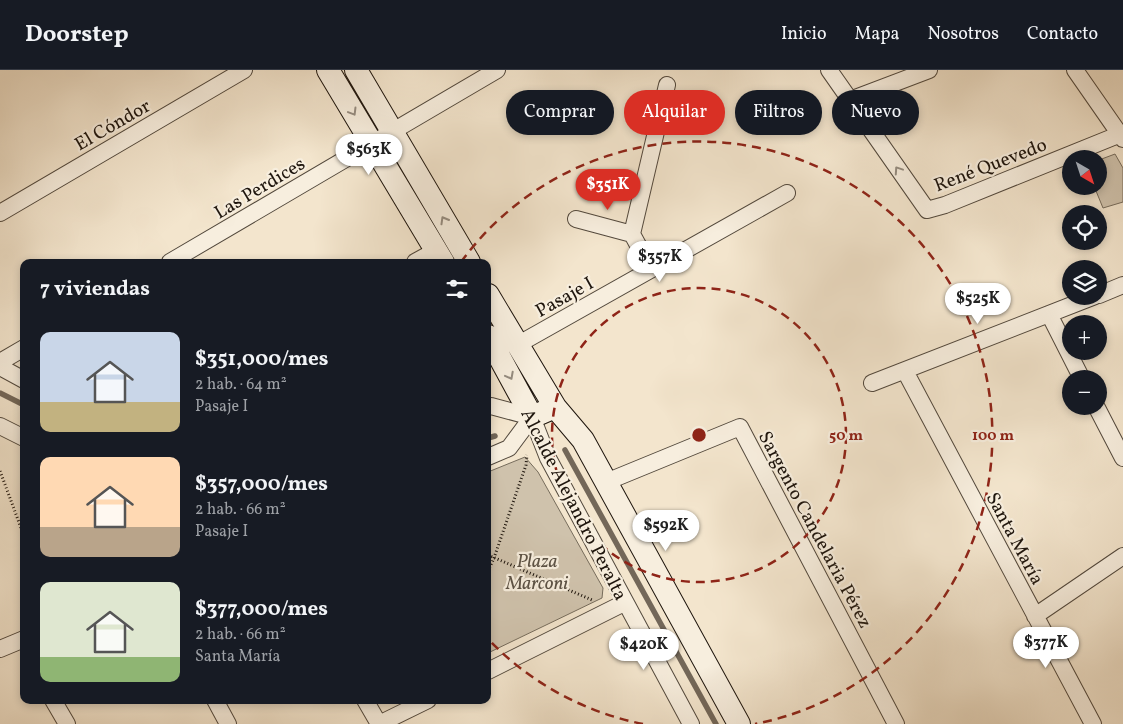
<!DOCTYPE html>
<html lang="es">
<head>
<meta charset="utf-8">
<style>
	:root { --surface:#171b24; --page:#242831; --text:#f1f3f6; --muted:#9ea1a6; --line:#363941; --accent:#d93025 }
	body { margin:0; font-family:Vollkorn,serif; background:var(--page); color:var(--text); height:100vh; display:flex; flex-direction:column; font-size:19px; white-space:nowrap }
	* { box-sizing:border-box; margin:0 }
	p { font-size:16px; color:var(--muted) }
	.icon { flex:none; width:28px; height:28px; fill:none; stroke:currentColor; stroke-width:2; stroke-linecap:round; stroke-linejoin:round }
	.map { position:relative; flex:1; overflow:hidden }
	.details { position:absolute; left:20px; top:189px; width:471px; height:445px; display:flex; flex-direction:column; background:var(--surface); border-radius:10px; box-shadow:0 2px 8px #0003 }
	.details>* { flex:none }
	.hud { position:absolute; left:506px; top:20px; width:475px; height:45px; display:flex; gap:10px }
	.needle { width:32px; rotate:141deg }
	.controls { position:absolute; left:1062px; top:80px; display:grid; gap:10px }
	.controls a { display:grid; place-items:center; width:45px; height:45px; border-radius:50%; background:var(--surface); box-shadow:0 2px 8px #0003; font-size:25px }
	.price { position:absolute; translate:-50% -42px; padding:0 11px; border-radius:18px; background:#fff; color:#222; font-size:16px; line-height:32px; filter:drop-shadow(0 1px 2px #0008) }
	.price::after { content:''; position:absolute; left:50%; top:30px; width:15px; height:11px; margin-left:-8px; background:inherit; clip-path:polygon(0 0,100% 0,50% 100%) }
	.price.on { background:var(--accent); color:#fff }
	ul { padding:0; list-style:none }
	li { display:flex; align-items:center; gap:15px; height:125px; padding:0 20px }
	li span { display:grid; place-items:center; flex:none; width:140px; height:100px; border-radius:10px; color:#555 }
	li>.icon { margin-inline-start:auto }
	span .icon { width:60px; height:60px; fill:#fffc; stroke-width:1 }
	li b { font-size:21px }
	h2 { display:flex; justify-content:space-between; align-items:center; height:60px; padding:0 20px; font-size:21px }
	.pill { padding:0 18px; border-radius:22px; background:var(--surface); box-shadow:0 2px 8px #0003; font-size:18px; line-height:45px }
	.pill.on { background:var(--accent); color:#fff }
	header { display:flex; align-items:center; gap:30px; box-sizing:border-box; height:70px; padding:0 25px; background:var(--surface); border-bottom:1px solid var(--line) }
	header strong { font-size:24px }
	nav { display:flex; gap:28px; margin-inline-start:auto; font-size:18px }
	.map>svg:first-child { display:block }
	.green { fill:#cfc2ac; stroke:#766c5c }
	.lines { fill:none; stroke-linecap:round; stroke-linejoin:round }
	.stream { stroke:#736759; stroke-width:5.5 }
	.street-casing { stroke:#53493d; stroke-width:18 }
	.secondary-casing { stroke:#1e150d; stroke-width:24 }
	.path { stroke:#1e150d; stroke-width:3; stroke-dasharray:1 2.5; stroke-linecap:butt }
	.street { stroke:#f7eede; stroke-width:16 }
	.secondary { stroke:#f7eede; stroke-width:22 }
	.oneway { stroke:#958c80 }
	.ring { fill:none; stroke:#8f2418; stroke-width:2.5; stroke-dasharray:9 6 }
	.labels { text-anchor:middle; stroke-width:4.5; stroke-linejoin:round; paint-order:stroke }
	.street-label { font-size:19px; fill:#1e150d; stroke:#f7eede }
	.park-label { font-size:19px; font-style:italic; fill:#5c5245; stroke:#f7eede }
	.centre { fill:#8f2418; stroke:#f7eede; stroke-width:2.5 }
	.ring-label { font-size:15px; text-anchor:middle; font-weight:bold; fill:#8f2418; stroke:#f7eede; stroke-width:4.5; stroke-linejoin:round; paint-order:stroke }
</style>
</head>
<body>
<header>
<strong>Doorstep</strong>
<nav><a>Inicio</a><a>Mapa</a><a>Nosotros</a><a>Contacto</a></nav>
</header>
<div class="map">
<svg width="1123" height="654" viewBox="0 0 1123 654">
	<rect width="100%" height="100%" fill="#f3e5cd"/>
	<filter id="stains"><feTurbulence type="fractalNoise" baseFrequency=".004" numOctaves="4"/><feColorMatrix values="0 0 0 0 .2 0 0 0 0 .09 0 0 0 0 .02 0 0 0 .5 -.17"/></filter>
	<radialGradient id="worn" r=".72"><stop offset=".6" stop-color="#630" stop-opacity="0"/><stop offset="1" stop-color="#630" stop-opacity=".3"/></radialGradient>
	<path class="green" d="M1115 84 1123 98V132L1103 138 1094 116H1099V90Z
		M525 387 538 402 603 518 602 528 488 583V402Z"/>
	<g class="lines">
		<path class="stream" d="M0 323 24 335
			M488 368 495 366
			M565 380 716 654"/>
		<defs>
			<path id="street" d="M829 0 927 140 945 135 1123 63
				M1075 0 1123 69
				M850 30 929 0
				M0 143 244 0
				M576 149 632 164
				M170 192 497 0
				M415 192 435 181
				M651 199 632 164 667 15
				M1099 225 1123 215
				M1049 244 1082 309
				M517 275 787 123
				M0 292 24 278
				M0 297 24 310
				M905 301 1093 654
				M872 313 1095 226
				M1096 336 1123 388
				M488 337 491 336 532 347
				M532 347 548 388 691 654
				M0 356 24 368
				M488 387 509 378 532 347
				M606 412 740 357 896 654
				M1035 546 1123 486
				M0 579 24 569
				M488 601 624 533
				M53 630 67 654
				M215 630 228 654
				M365 630 379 654
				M379 654 428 630"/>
			<path id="secondary" d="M328 0 443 192
				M356 0 469 192
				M488 225 555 337 583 370 739 654
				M488 266 532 347 555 337"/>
		</defs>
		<use href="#street" class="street-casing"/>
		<use href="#secondary" class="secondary-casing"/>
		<path class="path" d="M0 401 24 466
			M488 485 592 530
			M488 501 494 488 526 395 527 385"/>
		<use href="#street" class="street"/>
		<use href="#secondary" class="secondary"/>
	</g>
	<defs><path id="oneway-chevron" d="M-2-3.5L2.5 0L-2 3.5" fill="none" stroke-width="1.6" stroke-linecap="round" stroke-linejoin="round" transform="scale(1.25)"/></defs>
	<g class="oneway">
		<use href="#oneway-chevron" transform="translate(353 42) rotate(59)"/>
		<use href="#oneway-chevron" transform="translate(898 100) rotate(-124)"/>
		<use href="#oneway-chevron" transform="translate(444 150) rotate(-120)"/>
		<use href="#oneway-chevron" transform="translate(510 306) rotate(62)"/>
	</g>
	<g class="ring">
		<circle cx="699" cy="365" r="147"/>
		<path d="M643 654A294 294 0 0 1 488 569M461 192A294 294 0 1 1 755 654"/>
	</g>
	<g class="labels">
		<g class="street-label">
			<text transform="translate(112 54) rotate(-30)" y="7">El Cóndor</text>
			<text transform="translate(990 94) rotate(-21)" y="7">René Quevedo</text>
			<text transform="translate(259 117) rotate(-31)" y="7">Las Perdices</text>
			<text transform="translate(564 226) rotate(-29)" y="7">Pasaje I</text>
			<text transform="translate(575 434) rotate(63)" y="7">Alcalde Alejandro Peralta</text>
			<text transform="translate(816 459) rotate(62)" y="7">Sargento Candelaria Pérez</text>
			<text transform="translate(1016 468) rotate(62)" y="7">Santa María</text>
		</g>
		<g class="park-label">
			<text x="537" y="497">Plaza<tspan x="537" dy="22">Marconi</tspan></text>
		</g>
	</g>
	<circle cx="699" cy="365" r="8" class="centre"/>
	<g class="ring-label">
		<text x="846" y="370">50 m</text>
		<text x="993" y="370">100 m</text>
	</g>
	<rect width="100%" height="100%" filter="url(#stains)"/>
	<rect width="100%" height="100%" fill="url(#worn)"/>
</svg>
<div class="controls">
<a><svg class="needle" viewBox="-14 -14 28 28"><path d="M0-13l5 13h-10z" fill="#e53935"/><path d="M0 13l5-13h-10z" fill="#9ea1a6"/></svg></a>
<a><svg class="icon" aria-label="locate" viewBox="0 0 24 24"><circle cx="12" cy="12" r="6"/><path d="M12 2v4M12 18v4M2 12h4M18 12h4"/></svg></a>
<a><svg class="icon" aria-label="layers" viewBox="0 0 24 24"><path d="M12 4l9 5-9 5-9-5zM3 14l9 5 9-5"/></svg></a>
<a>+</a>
<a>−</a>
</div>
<b class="price" style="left:369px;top:106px">$563K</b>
<b class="price on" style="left:608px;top:141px">$351K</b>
<b class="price" style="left:660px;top:213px">$357K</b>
<b class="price" style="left:978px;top:255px">$525K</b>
<b class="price" style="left:666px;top:482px">$592K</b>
<b class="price" style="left:1046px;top:599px">$377K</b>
<b class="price" style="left:644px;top:601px">$420K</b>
<div class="hud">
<a class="pill">Comprar</a>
<a class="pill on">Alquilar</a>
<a class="pill">Filtros</a>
<a class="pill">Nuevo</a>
</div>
<section class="details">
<h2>7 viviendas<svg class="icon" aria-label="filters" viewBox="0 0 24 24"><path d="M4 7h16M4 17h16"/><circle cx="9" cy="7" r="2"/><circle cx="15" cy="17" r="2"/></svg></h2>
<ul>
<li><span style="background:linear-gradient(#c9d6e8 70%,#c2b280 0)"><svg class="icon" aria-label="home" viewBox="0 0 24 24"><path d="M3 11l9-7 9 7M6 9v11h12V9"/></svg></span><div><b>$351,000/mes</b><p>2 hab. · 64 m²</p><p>Pasaje I</p></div></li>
<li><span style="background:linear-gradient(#ffd9b3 70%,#b9a48a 0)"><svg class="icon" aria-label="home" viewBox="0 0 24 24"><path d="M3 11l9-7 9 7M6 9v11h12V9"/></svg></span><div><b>$357,000/mes</b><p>2 hab. · 66 m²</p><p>Pasaje I</p></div></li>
<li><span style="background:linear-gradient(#dfe7d0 75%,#8fb573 0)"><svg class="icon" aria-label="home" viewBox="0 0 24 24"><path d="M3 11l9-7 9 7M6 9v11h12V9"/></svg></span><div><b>$377,000/mes</b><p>2 hab. · 66 m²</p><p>Santa María</p></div></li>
</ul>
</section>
</div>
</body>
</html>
